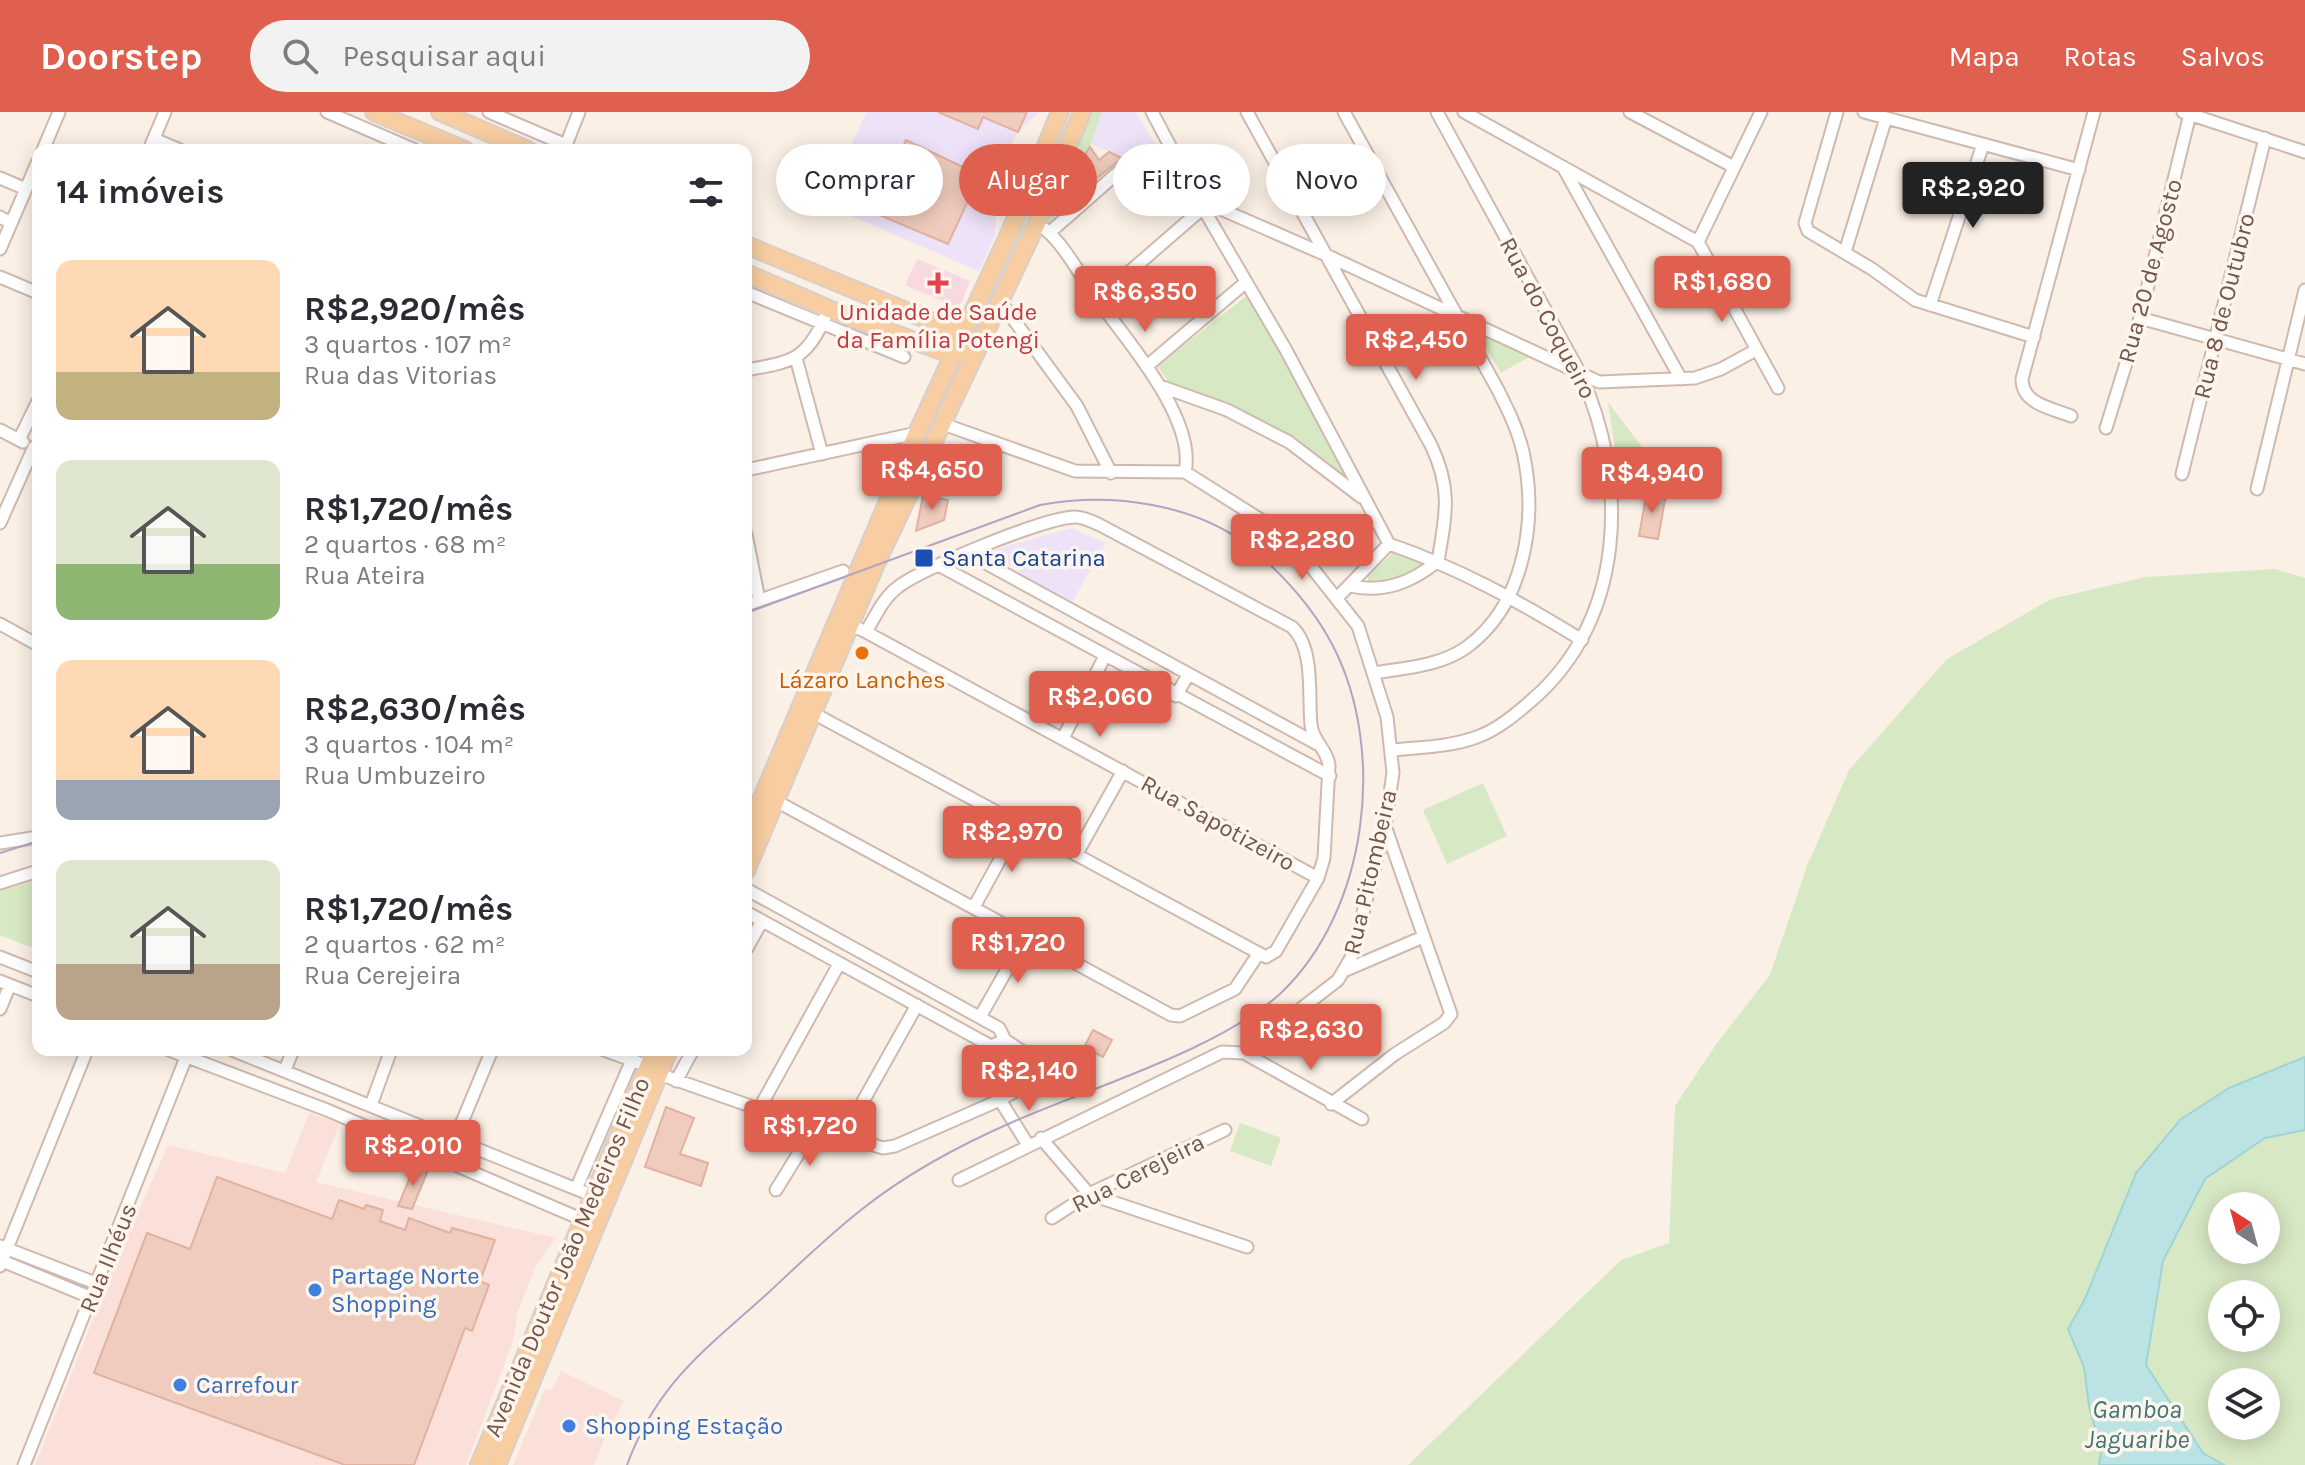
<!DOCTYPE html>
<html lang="pt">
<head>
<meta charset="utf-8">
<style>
	:root { --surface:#fff; --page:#f2f2f3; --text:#2b2b33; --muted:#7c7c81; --accent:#e06050 }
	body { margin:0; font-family:Karla,sans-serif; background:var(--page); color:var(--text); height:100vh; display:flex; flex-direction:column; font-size:30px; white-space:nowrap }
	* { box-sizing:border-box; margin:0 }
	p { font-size:26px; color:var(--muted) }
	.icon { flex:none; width:44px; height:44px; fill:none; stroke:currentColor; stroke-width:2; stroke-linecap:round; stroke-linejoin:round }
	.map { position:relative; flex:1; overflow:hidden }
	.sheet { position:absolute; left:32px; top:32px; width:720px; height:912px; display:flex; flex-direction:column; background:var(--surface); border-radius:16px; box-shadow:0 4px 20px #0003 }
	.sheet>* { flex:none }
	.top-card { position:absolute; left:776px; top:32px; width:760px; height:72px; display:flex; gap:16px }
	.needle { width:52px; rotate:324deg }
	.controls { position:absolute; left:2208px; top:1080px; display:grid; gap:16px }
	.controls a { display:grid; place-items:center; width:72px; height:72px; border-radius:50%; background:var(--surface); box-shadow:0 4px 20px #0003; font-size:40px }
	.price { position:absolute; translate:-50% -68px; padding:0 18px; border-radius:8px; background:var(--accent); color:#fff; font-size:26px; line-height:52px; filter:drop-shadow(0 2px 4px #0008) }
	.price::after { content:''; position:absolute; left:50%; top:48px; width:24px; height:18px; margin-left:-12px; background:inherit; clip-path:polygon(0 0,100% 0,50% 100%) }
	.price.current { background:#222; color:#fff }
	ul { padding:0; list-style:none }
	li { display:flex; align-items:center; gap:24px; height:200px; padding:0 24px }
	li span { display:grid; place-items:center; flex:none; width:224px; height:160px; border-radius:16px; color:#555 }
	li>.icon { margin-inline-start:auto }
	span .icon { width:96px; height:96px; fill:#fffc; stroke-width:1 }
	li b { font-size:34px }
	h2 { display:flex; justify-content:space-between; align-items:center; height:96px; padding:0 24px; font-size:34px }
	.pill { padding:0 28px; border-radius:36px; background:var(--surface); box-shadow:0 4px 20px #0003; font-size:28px; line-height:72px }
	.pill.current { background:var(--accent); color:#fff }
	header { display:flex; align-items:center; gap:48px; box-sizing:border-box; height:112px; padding:0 40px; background:var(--accent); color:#fff }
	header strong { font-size:38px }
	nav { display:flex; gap:44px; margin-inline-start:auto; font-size:28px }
	.search { width:560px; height:72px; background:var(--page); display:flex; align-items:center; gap:20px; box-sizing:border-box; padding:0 28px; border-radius:44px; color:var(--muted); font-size:30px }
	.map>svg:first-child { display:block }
	.commercial { fill:#fbe0da }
	.education { fill:#ede2f8 }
	.medical { fill:#f9d9e0 }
	.green { fill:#d7e8c4; fill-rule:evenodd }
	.water { fill:#bbe3e4; stroke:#a1d3d5; stroke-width:2 }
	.building { fill:#f0ccbe; stroke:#e1b19f; stroke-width:2 }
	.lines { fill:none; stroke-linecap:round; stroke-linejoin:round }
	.minor-casing { stroke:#cfb9af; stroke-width:15 }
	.primary-casing { stroke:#d8cfcd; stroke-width:20 }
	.minor { stroke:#fff; stroke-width:11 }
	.primary { stroke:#f7cda1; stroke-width:16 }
	.tram { stroke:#b2a4c4; stroke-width:2 }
	.health-dot { fill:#e0444e; stroke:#fef5ec; stroke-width:3 }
	.transit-dot { fill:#1a4fb4; stroke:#fef5ec; stroke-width:3 }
	.food-dot { fill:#e8710a; stroke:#fef5ec; stroke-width:3 }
	.shop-dot { fill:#3f7fe0; stroke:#fef5ec; stroke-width:3 }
	.labels { text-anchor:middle; stroke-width:7; stroke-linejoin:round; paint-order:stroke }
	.street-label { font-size:24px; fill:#73554c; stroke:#fef5ec }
	.health-label { font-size:24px; fill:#be3a42; stroke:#fef5ec }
	.transit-label { font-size:24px; fill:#164399; stroke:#fef5ec; text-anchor:start }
	.food-label { font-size:24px; fill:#c56008; stroke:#fef5ec }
	.shop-label { font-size:24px; fill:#366cbe; stroke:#fef5ec; text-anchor:start }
	.water-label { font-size:26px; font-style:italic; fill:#407578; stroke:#fef5ec }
</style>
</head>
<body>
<header>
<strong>Doorstep</strong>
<div class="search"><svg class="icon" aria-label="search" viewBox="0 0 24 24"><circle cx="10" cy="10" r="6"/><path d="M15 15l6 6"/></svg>Pesquisar aqui</div>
<nav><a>Mapa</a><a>Rotas</a><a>Salvos</a></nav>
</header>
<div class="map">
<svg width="2305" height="1353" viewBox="0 0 2305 1353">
	<rect width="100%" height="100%" fill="#fbf0e5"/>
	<path class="commercial" d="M309 1001 340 1012 316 1070 556 1126 536 1153 518 1199 512 1232 466 1353H35L113 1157 168 1033 285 1061Z
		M561 1259 624 1289 606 1322 594 1353H513L545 1277 552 1278Z"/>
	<path class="education" d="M866 0H1039L1015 24 998 63 995 123 979 159 825 93Z
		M1102 0H1136L1177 70 1090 31Z
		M1071 416 1106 431 1071 492 1019 464 1018 456 988 440Z"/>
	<path class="medical" d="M917 147 970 169 959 196 905 173Z"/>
	<path class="green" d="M1087 0H1102L1090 35 1061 72 1077 93 1049 118 1042 111Z
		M1063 14 1071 17 1027 124 988 197Z
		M1249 182 1350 368 1294 324 1211 288 1174 277 1157 254Z
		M1476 221 1531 244 1501 261Z
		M1608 290 1645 339V374L1620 371Z
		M1397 437 1418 449 1424 457 1391 470 1368 473V464Z
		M2275 457 2305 466V945L2229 976 2180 1008 2136 1061 2085 1187 2069 1217 2084 1255 2089 1294 2101 1339 2099 1353H1408L1621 1148 1669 1131 1675 994 1717 931 1770 863 1807 754 1849 658 1947 547 2051 487 2146 465Z
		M1483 671 1507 724 1447 752 1423 698Z
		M38 768V838L0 823V779Z
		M1240 1011 1281 1026 1271 1054 1230 1039Z
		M2305 1018V1353H2224L2203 1341 2146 1253 2163 1149 2205 1067 2265 1026ZM2222 1094H2266V1138H2222ZM2222 1182H2266V1226H2222ZM2222 1270H2266V1314H2222Z"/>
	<path class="water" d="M2305 945V1018L2265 1026 2205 1067 2163 1149 2146 1253 2203 1341 2224 1353H2099L2101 1339 2089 1294 2084 1255 2068 1217 2085 1187 2136 1061 2180 1008 2229 976Z"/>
	<path class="building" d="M938 0H1027L1018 20 983 5 978 17Z
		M906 28 980 63 948 132 872 100Z
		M1090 35 1099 48 1109 40 1122 46 1072 86 1063 76Z
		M1647 379 1666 382 1658 427 1639 424Z
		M923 384 948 388 944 408 916 419Z
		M1093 918 1112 928 1103 945 1084 935Z
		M666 995 694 1006 680 1042 708 1051 701 1074 645 1055Z
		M415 1053 428 1058 412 1097 398 1094Z
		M217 1065 332 1107 339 1088 364 1097 366 1093 383 1098 380 1109 405 1118 409 1106 450 1121 452 1116 495 1128 480 1169 489 1173 472 1219 465 1216 414 1353H345L94 1261 147 1121 190 1137Z"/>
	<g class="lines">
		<defs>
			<path id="minor" d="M327 0 415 38
				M489 0 566 33
				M1152 0 1203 96 1286 238 1389 432C1459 456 1520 490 1582 528
				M1247 0 1431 333C1452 377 1446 402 1438 449 1411 471 1384 481 1350 474
				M1344 0 1498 278C1508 298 1518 318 1523 340 1538 407 1525 492 1467 535 1441 554 1404 556 1374 561
				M1464 0 1698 130 1778 276
				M1630 0 1734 55
				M1837 0 1805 111 1808 119 1872 157 1915 188 2034 225
				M1864 0 2079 58
				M2183 0 2305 40
				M154 27 180 38
				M43 38 59 0
				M149 38 165 0
				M564 38 579 0
				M1563 55 1681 267
				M0 66 26 77
				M0 105 11 111
				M1045 117C1064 133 1079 161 1093 182 1124 225 1197 306 1185 360
				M1049 121 1123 56 1131 53 1200 88 1326 143 1599 270 1695 266 1721 257 1756 238
				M1698 130 1761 0
				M0 137 38 49
				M1845 140 1886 6
				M0 165 38 181
				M746 180 904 245
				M1097 188 1203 96
				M1000 189 1077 294 1111 361
				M1930 193 1983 32
				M2140 206 2305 252
				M796 246 822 342
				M1147 254 1245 171
				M746 258C791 250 806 249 825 205
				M1160 274 1227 298 1289 330 1361 385
				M2071 304C2051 296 2022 292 2022 267L2094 0
				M943 312 1075 359 1185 360 1269 413 1313 457 1358 514 1387 605 1393 661 1385 714 1352 844 1338 868 1244 941 1222 940 959 1068
				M2106 316 2140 206 2190 2
				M0 318 23 330
				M19 328 38 289
				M746 358 917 321
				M2182 362 2265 26
				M2257 377 2305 178
				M0 411 34 335
				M746 422 759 488
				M967 441 1319 633
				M940 454 1330 664
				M1337 486 1389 432
				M746 493 843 459
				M0 512 38 533
				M866 520 1318 766
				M1176 584 1188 563
				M813 601 1266 845 1276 839 1318 766 1324 746 1329 653C1327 637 1313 630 1311 613 1308 584 1315 537 1292 515L1098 412C1091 409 1083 405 1075 405 1046 405 922 456 898 475 883 486 875 505 866 520L851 513
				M1063 626 1105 544
				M1393 638C1421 635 1450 635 1477 625 1497 618 1516 602 1532 588 1626 507 1629 369 1581 263L1437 0
				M776 689 1171 903 1180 904 1235 877 1259 841
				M0 731 38 725
				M1076 743 1123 659
				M0 771 38 759
				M974 795 1020 711
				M746 800 991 934 1005 928
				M746 838 762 809
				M0 845 38 860
				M1346 858 1423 825
				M0 869 38 884
				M0 897 10 873
				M980 905 1026 824
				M169 938 327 998 581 1107
				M232 938 591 1083
				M604 938 648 954
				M1244 941 1362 1007
				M285 958 293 938
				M659 962 759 997 883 1036 895 1034 1000 988 1043 963V953L1005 928 999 916 746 777
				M676 969 693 938
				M1000 988 1028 1033
				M1331 992 1395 942 1444 911 1451 902 1385 714
				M371 993 391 938
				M759 997 839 852
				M843 1025 917 893
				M1041 1026 1089 1082 1247 1135
				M455 1027 492 938
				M576 1077 632 948
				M776 1078 815 1015
				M1052 1106 1089 1082 1225 1018
				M0 1134 98 1172
				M0 1148 92 1186
				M0 1154 87 938
				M24 1353 189 938"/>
			<path id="primary" d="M374 0 465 38
				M440 0 528 38
				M746 133 962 222 970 228
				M746 161 829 197 952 243 962 241
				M746 723 917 321 1009 122 1060 0
				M746 759 875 454 1037 111 1082 0
				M479 1353 655 938
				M497 1353 669 938"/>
		</defs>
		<use href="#minor" class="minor-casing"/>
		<use href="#primary" class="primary-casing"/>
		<use href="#minor" class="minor"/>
		<use href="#primary" class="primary"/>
		<path class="tram" d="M0 741 38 729
			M627 1353C658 1270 705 1238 768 1181 798 1153 828 1124 861 1098 906 1062 962 1032 1015 1009 1093 975 1220 937 1281 881 1368 798 1387 639 1333 534 1314 497 1285 465 1254 438 1197 391 1111 380 1040 393L746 501"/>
	</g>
	<path class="health-dot" d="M934 159h8v8h8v8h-8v8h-8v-8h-8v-8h8z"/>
	<rect class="transit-dot" x="914" y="436" width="20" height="20" rx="4"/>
	<circle class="food-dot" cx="862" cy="541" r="8"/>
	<g class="shop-dot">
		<circle cx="315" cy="1178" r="8"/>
		<circle cx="180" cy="1273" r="8"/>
		<circle cx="569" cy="1314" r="8"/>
	</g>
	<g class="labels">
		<g class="street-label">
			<text transform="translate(2150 159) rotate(-75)" y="8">Rua 20 de Agosto</text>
			<text transform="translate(2224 194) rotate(-76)" y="8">Rua 8 de Outubro</text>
			<text transform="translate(1548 206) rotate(62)" y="8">Rua do Coqueiro</text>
			<text transform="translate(1218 711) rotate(29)" y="8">Rua Sapotizeiro</text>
			<text transform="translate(1370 760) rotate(-77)" y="8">Rua Pitombeira</text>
			<text transform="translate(1138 1061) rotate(-27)" y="8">Rua Cerejeira</text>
			<text transform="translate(567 1145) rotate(-67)" y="8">Avenida Doutor João Medeiros Filho</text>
			<text transform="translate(108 1146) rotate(-68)" y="8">Rua Ilhéus</text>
		</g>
		<g class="health-label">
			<text x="938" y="208">Unidade de Saúde<tspan x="938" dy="28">da Família Potengi</tspan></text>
		</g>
		<g class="transit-label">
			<text x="942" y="454">Santa Catarina</text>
		</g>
		<g class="food-label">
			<text x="862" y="576">Lázaro Lanches</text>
		</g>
		<g class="shop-label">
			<text x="331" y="1172">Partage Norte<tspan x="331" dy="28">Shopping</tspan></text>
			<text x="196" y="1281">Carrefour</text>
			<text x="585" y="1322">Shopping Estação</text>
		</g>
		<g class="water-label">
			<text x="2137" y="1306">Gamboa<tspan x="2137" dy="30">Jaguaribe</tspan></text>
		</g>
	</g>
</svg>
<div class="controls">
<a><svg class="needle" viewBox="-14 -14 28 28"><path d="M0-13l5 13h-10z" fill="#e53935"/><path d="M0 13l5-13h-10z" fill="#7c7c81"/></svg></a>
<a><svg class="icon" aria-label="locate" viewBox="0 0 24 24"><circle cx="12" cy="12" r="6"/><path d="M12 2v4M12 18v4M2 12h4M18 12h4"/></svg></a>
<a><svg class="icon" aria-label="layers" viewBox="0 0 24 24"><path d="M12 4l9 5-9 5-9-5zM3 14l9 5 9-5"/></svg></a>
</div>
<b class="price current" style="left:1973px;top:118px">R$2,920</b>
<b class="price" style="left:1722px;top:212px">R$1,680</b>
<b class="price" style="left:1145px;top:222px">R$6,350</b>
<b class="price" style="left:1416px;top:270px">R$2,450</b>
<b class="price" style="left:932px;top:400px">R$4,650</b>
<b class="price" style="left:1652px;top:403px">R$4,940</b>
<b class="price" style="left:1302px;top:470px">R$2,280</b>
<b class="price" style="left:1100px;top:627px">R$2,060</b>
<b class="price" style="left:1012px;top:762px">R$2,970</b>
<b class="price" style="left:1018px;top:873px">R$1,720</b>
<b class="price" style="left:1311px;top:960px">R$2,630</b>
<b class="price" style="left:1029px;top:1001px">R$2,140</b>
<b class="price" style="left:810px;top:1056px">R$1,720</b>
<b class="price" style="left:413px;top:1076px">R$2,010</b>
<div class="top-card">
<a class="pill">Comprar</a>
<a class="pill current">Alugar</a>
<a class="pill">Filtros</a>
<a class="pill">Novo</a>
</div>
<section class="sheet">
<h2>14 imóveis<svg class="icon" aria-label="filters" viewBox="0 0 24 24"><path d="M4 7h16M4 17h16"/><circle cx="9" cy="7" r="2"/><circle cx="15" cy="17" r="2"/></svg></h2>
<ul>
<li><span style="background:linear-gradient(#ffd9b3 70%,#c2b280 0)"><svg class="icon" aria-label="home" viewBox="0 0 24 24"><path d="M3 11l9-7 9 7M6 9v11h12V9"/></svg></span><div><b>R$2,920/mês</b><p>3 quartos · 107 m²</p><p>Rua das Vitorias</p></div></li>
<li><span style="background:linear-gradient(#dfe7d0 65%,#8fb573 0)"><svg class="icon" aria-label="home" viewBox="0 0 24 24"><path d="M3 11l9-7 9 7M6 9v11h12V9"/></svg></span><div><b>R$1,720/mês</b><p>2 quartos · 68 m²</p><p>Rua Ateira</p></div></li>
<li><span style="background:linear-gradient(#ffd9b3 75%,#9aa5b1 0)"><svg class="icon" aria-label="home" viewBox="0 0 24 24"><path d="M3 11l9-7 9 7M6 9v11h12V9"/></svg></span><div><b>R$2,630/mês</b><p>3 quartos · 104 m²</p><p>Rua Umbuzeiro</p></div></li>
<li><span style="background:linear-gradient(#dfe7d0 65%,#b9a48a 0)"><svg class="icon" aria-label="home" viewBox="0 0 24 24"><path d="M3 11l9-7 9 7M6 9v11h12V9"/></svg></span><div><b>R$1,720/mês</b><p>2 quartos · 62 m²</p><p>Rua Cerejeira</p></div></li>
</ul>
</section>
</div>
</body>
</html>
